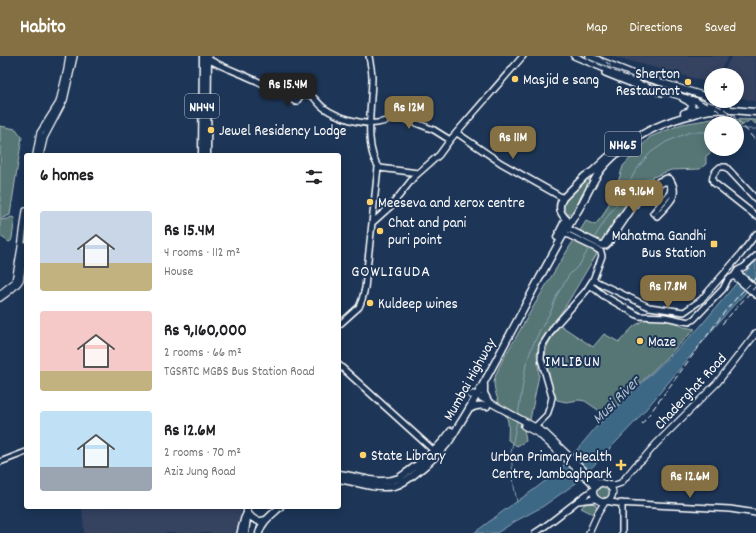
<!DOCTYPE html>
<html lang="en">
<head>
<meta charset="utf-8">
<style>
	:root { --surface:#fff; --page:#f6f6f6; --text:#202124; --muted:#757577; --accent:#847042 }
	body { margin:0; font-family:Dekko,sans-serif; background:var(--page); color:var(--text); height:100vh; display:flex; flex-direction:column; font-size:15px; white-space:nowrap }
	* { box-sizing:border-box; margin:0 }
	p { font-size:13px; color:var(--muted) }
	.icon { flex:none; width:22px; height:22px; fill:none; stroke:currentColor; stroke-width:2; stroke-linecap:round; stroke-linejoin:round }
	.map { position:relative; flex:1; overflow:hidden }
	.panel { position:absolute; left:24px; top:97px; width:317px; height:356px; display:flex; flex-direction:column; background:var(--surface); border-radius:4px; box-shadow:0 2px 10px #0003 }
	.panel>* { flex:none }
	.tools { position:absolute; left:704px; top:12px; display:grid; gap:8px }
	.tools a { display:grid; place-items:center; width:40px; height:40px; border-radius:50%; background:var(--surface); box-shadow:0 2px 10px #0003; font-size:20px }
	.price { position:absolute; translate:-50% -34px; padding:0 9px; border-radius:8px; background:var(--accent); color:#fff; font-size:13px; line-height:26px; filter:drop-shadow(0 1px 2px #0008) }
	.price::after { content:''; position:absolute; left:50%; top:24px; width:12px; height:9px; margin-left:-6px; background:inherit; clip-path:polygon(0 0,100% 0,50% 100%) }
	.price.selected { background:#222; color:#fff }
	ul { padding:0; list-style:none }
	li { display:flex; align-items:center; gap:12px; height:100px; padding:0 16px }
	li span { display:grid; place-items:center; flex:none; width:112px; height:80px; border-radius:4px; color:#555 }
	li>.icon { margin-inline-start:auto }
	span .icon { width:48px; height:48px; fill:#fffc; stroke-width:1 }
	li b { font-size:17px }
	h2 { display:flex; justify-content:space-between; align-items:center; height:48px; padding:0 16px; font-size:17px }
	header { display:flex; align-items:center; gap:24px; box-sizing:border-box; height:56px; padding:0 20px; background:var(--accent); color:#fff }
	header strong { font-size:19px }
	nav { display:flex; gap:22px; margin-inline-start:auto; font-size:14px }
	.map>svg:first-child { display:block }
	.built { fill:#344361 }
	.green { fill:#577574; stroke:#abbaba }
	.water { fill:#3e6785; stroke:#8ba4b6 }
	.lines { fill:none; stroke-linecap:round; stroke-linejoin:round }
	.stream { stroke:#8ba4b6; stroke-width:1 }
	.secondary-casing { stroke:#fff; stroke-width:8 }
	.primary-casing { stroke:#fff; stroke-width:8 }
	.highway-casing { stroke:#fff; stroke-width:9 }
	.secondary { stroke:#1d3557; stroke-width:5 }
	.primary { stroke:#1d3557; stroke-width:5.5 }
	.highway { stroke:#1d3557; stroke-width:6 }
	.rail { stroke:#fff; stroke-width:1; stroke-dasharray:6 3; stroke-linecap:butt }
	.poi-dot { fill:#ffd166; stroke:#1d3557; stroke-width:1.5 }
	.labels { text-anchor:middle; stroke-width:4; stroke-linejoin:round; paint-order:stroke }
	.shield { fill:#1d3557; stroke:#bbc2cd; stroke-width:1 }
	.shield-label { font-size:14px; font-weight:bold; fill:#fff }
	.poi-label { font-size:15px; fill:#fff; stroke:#1d3557; text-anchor:start }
	.street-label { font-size:15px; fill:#fff; stroke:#1d3557 }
	.neighbourhood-label { font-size:16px; letter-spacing:1px; fill:#fff; stroke:#1d3557 }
	.water-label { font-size:16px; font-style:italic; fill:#b2c2ce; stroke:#1d3557 }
</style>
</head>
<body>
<header>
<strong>Habito</strong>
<nav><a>Map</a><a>Directions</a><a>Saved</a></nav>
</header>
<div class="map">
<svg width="756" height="477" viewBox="0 0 756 477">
	<rect width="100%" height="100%" fill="#1d3557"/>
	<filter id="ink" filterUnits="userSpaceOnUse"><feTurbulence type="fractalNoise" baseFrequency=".025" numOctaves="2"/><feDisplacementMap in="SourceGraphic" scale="8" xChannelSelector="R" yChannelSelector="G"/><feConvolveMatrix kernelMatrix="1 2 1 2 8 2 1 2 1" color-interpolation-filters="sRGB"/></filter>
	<g filter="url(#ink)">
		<path class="built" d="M611 0H729L719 16 721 19H711V27Z
			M732 0H756V46L739 41 738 39H737V19H733L732 15 722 17Z
			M82 451H241L240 473 238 477H84Z"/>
		<path class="green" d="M712 63 756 64V68L750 64 737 73V67H711V93H716L706 100V108L700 113 671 114 643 125 612 172 565 251 542 284 537 297 539 319 530 364 524 373 526 385 517 390 508 384C508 378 509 371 508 366 508 362 504 358 503 355 499 348 494 335 494 326 495 315 509 293 515 283 537 243 561 204 586 165L595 169 603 159 615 136 623 110 650 81 682 68Z
			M0 70 16 73 22 81 10 159 0 163Z
			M586 123 590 124V126L577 150 572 157C568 158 564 157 563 153 564 140 578 131 586 123Z
			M11 161 15 162 12 182 11 185 9 186 0 180V164L8 163Z
			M654 257 684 271 695 273 607 360 585 345 579 344 566 346 557 344C552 330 541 306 547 291 549 284 556 276 560 269L593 291 604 278 619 286 633 271Z
			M596 437a7 7 0 1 1 14 0a7 7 0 1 1-14 0Z
			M590 447 595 448 597 452 595 459 581 452 585 448Z"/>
		<path class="water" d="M756 204V226L730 253 636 365 579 425 542 451 514 466 497 477H474L506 453 532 435 553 419 564 409 597 370 698 273Z"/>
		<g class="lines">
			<path class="stream" d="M737 72 746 73H756
				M594 182 608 160 621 142 636 114 650 97 666 86 690 76H707L711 75
				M518 359 526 308 532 291 540 274 551 255 557 239 569 219 580 208 589 192
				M517 364 511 397 514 430 517 446"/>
			<defs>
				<path id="secondary" d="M369 0C370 7 372 14 372 22 372 46 363 94 380 112L418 117
					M208 3C220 10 235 15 248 21 265 28 280 37 296 46L302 38C317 39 314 45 324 52 337 61 361 69 377 67 384 66 392 63 398 60L434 74 450 84
					M605 17 640 31 662 37
					M683 43 687 45 692 49 691 52 689 55
					M457 77 501 107 563 142
					M756 143 726 111H720C715 115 711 120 713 126L756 160
					M657 160C669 147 681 140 670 123L667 122 659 125
					M372 167 378 111
					M567 172 603 190H606L609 187 634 150 643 137 649 134 664 126H668L671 132 670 137 653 157
					M602 190 618 166 632 146
					M737 216 756 233
					M734 220 756 239
					M593 224 649 251 684 256 701 244 741 198 756 178
					M590 229 604 240 639 260 665 261 689 266 694 263 723 233 728 223 734 220 738 214 744 211 756 200
					M339 269 359 251 362 244 365 232 372 167 391 150 414 121 439 99 450 84 523 0
					M339 309 434 395
					M535 371 547 359 550 350 552 341 541 303 542 290 554 271 586 235 593 224 602 200 601 196 597 193 564 177
					M0 406 26 396
					M579 445 585 444 596 443
					M606 445 617 447 730 453 756 457
					M240 477 244 462 247 456
					M535 477C556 464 574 446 594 433
					M622 477V447"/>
				<path id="primary" d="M574 0 641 28 696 45 708 53
					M589 0 634 18 702 39C708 42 713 45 713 52
					M36 99 40 77 59 47 67 14 69 0
					M40 99 44 82 64 44 74 0
					M0 238 15 226 21 192 26 155
					M0 242C8 236 15 232 20 224L26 189
					M471 339 473 338 480 341 535 371 545 377 593 423C596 425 598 427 602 427 605 428 608 428 610 431 613 433 613 437 612 440 605 456 581 436 601 427
					M524 370 539 378 590 425 595 432
					M608 429H615L621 427 636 409 643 403 656 388 717 327 756 277
					M589 477 598 457 605 446"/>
				<path id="highway" d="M684 57 713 49 728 51
					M202 99 203 0
					M207 99 208 0
					M566 163C559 156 558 150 563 142L585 120 593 115 608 101
					M557 181 566 163
					M484 329V337L489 347
					M470 353C475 349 481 349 487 350
					M339 418C359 420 380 430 399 422 419 408 437 395 451 375
					M339 423C356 426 376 434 394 430 407 428 442 396 450 384 454 378 457 372 461 366 503 298 535 224 577 156 585 144 590 130 598 118 605 107 616 98 626 90 646 73 670 64 695 58 701 56 707 54 713 54 727 53 742 55 756 56
					M247 456C252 463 257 467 265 464
					M245 477 247 462V451
					M259 477C262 465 272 459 280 451"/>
			</defs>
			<use href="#secondary" class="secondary-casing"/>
			<use href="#primary" class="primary-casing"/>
			<use href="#highway" class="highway-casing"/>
			<use href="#secondary" class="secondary"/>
			<use href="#primary" class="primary"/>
			<use href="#highway" class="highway"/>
			<path class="rail" d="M581 0C605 11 629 22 654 30 677 37 704 41 724 53 737 61 746 74 756 85
				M599 0 612 11
				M715 52 722 58 728 67
				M722 268 756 230
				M642 368 726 254 740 238 756 222"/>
		</g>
	</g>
	<g class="poi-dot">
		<circle cx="515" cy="23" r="4"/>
		<circle cx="688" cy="26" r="4"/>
		<circle cx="211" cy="74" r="4"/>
		<circle cx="370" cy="146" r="4"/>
		<circle cx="380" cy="175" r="4"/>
		<rect x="710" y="184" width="8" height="8" rx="2"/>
		<circle cx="370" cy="247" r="4"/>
		<circle cx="640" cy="285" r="4"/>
		<circle cx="363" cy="399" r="4"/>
		<path d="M619 403h4v4h4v4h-4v4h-4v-4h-4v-4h4z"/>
	</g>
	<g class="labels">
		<g class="shield">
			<rect x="185" y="38" width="34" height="24" rx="3"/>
			<rect x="605" y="76" width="36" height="24" rx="3"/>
		</g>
		<g class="shield-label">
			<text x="202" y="55">NH44</text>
			<text x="623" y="93">NH65</text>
		</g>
		<g class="poi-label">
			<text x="680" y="22" text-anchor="end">Sherton<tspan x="680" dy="17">Restaurant</tspan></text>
			<text x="523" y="28">Masjid e sang</text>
			<text x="219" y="79">Jewel Residency Lodge</text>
			<text x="378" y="151">Meeseva and xerox centre</text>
			<text x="388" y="171">Chat and pani<tspan x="388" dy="17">puri point</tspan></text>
			<text x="706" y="184" text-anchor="end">Mahatma Gandhi<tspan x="706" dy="17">Bus Station</tspan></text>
			<text x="378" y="252">Kuldeep wines</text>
			<text x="648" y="290">Maze</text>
			<text x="371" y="404">State Library</text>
			<text x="612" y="405" text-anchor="end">Urban Primary Health<tspan x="612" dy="17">Centre, Jambaghpark</tspan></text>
		</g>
		<g class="street-label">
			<text transform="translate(469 323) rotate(-61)" y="5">Mumbai Highway</text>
			<text transform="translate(690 335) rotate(-47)" y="5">Chaderghat Road</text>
		</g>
		<g class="neighbourhood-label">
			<text x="391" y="220">GOWLIGUDA</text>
			<text x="573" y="310">IMLIBUN</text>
		</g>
		<g class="water-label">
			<text transform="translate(615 343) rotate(-45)" y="6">Musi River</text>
		</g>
	</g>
</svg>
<div class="tools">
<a>+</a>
<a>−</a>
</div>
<b class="price selected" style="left:288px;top:51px">Rs 15.4M</b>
<b class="price" style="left:409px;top:74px">Rs 12M</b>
<b class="price" style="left:513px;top:104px">Rs 11M</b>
<b class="price" style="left:634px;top:158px">Rs 9.16M</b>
<b class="price" style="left:668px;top:253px">Rs 17.8M</b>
<b class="price" style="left:690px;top:443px">Rs 12.6M</b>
<section class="panel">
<h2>6 homes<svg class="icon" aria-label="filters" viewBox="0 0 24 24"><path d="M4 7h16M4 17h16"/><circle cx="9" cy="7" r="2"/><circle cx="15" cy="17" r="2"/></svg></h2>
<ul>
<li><span style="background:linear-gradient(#c9d6e8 65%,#c2b280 0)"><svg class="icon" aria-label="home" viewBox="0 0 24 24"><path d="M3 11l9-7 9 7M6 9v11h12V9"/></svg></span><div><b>Rs 15.4M</b><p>4 rooms · 112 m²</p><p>House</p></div></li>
<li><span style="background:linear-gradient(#f6c9c9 75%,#c2b280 0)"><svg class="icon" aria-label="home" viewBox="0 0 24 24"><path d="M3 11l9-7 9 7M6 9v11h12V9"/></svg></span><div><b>Rs 9,160,000</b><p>2 rooms · 66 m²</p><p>TGSRTC MGBS Bus Station Road</p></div></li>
<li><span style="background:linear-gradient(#bfe0f5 70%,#9aa5b1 0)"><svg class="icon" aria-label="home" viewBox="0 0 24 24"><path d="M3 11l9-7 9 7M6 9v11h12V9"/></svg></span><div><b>Rs 12.6M</b><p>2 rooms · 70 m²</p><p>Aziz Jung Road</p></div></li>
</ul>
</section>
</div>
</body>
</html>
